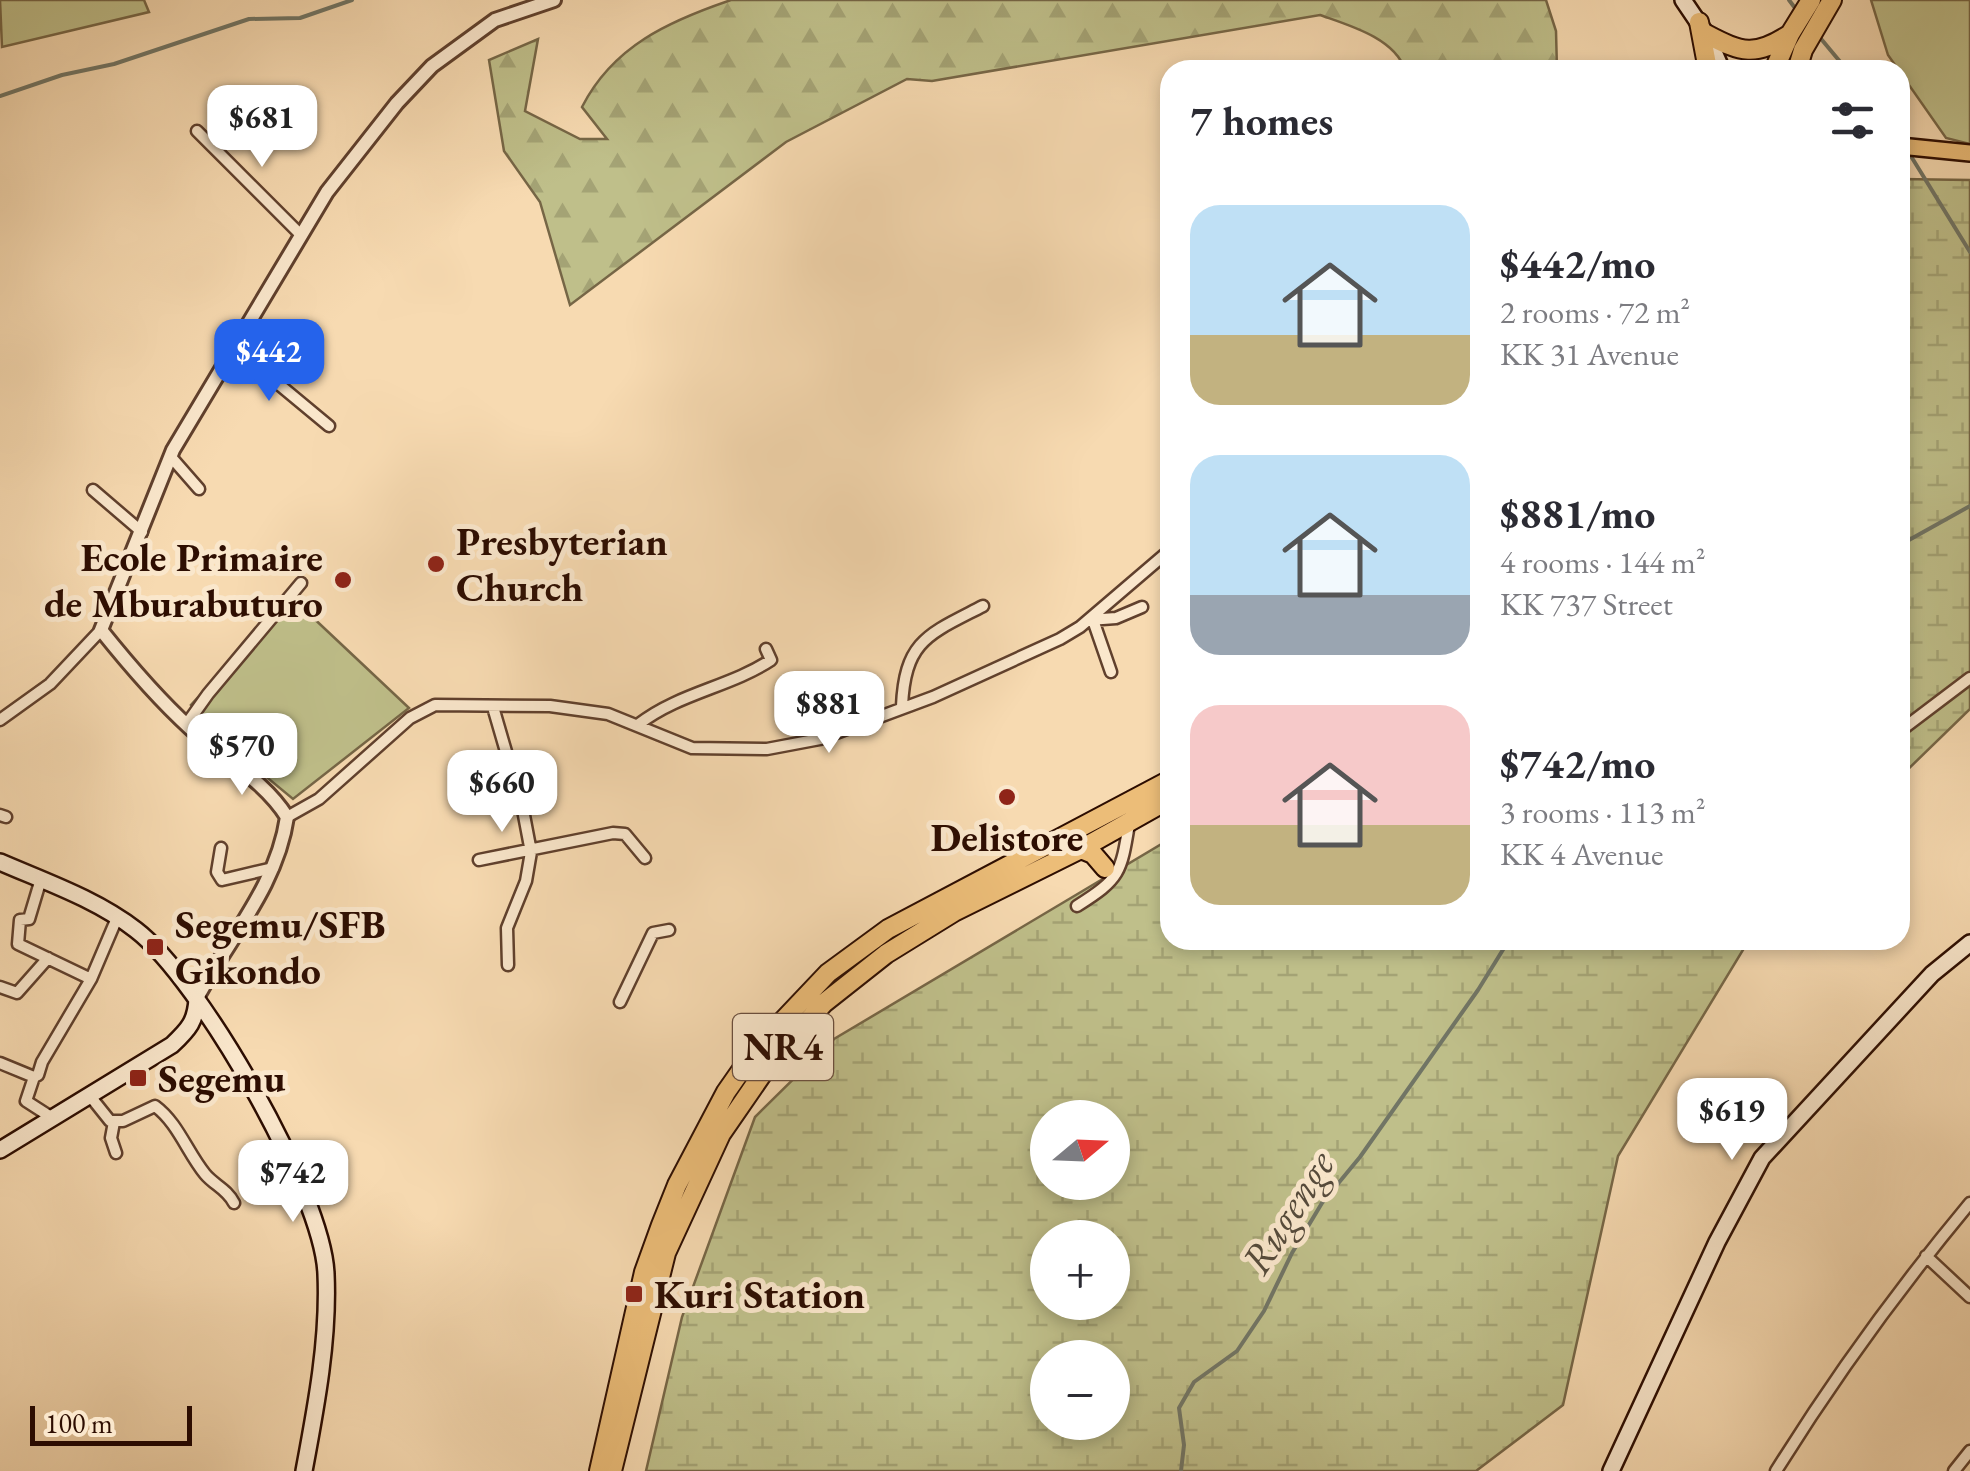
<!DOCTYPE html>
<html lang="en">
<head>
<meta charset="utf-8">
<style>
	:root { --surface:#fff; --page:#f2f2f3; --text:#2b2b33; --muted:#7c7c81; --accent:#2563eb }
	body { margin:0; font-family:"EB Garamond",serif; background:var(--page); color:var(--text); height:100vh; display:flex; flex-direction:column; font-size:38px; white-space:nowrap }
	* { box-sizing:border-box; margin:0 }
	p { font-size:32px; color:var(--muted) }
	.icon { flex:none; width:55px; height:55px; fill:none; stroke:currentColor; stroke-width:2; stroke-linecap:round; stroke-linejoin:round }
	.map { position:relative; flex:1; overflow:hidden }
	.panel { position:absolute; left:1160px; top:60px; width:750px; height:890px; display:flex; flex-direction:column; background:var(--surface); border-radius:30px; box-shadow:0 5px 15px #0003 }
	.panel>* { flex:none }
	.needle { width:65px; rotate:71deg }
	.tools { position:absolute; left:1030px; top:1100px; display:grid; gap:20px }
	.tools a { display:grid; place-items:center; width:100px; height:100px; border-radius:50%; background:var(--surface); box-shadow:0 5px 15px #0003; font-size:50px }
	.scale { position:absolute; left:30px; bottom:25px; width:162px; box-sizing:border-box; padding-left:10px; border:5px solid #2d0d01; border-top:0; font-size:28px; line-height:35px; white-space:nowrap; color:#2d0d01; -webkit-text-stroke:8px #fae7cc; paint-order:stroke }
	.price { position:absolute; translate:-50% -85px; padding:0 22px; border-radius:20px; background:#fff; color:#222; font-size:32px; line-height:65px; filter:drop-shadow(0 2px 5px #0008) }
	.price::after { content:''; position:absolute; left:50%; top:60px; width:30px; height:22px; margin-left:-15px; background:inherit; clip-path:polygon(0 0,100% 0,50% 100%) }
	.price.selected { background:var(--accent); color:#fff }
	ul { padding:0; list-style:none }
	li { display:flex; align-items:center; gap:30px; height:250px; padding:0 30px }
	li span { display:grid; place-items:center; flex:none; width:280px; height:200px; border-radius:30px; color:#555 }
	li>.icon { margin-inline-start:auto }
	span .icon { width:120px; height:120px; fill:#fffc; stroke-width:1 }
	li b { font-size:42px }
	h2 { display:flex; justify-content:space-between; align-items:center; height:120px; padding:0 30px; font-size:42px }
	.map>svg:first-child { display:block }
	.green { fill:#bfbf8a; stroke:#766646; stroke-width:2.5 }
	.forest { fill:url(#forest-firs); stroke:#766646; stroke-width:2.5 }
	.wetland { fill:url(#wetland-marsh); stroke:#766646; stroke-width:2.5; fill-rule:evenodd }
	.lines { fill:none; stroke-linecap:round; stroke-linejoin:round }
	.stream { stroke:#717565; stroke-width:4 }
	.minor-casing { stroke:#60402d; stroke-width:15 }
	.tertiary-casing { stroke:#60402d; stroke-width:18 }
	.secondary-casing { stroke:#2d0d01; stroke-width:20 }
	.primary-casing { stroke:#2d0d01; stroke-width:20 }
	.trunk-casing { stroke:#2d0d01; stroke-width:22 }
	.minor { stroke:#fae7cc; stroke-width:10 }
	.tertiary { stroke:#fae7cc; stroke-width:12 }
	.secondary { stroke:#fae7cc; stroke-width:15 }
	.primary { stroke:#ecbd78; stroke-width:15 }
	.trunk { stroke:#ecbd78; stroke-width:18 }
	.poi-dot { fill:#8f2418; stroke:#fae7cc; stroke-width:4 }
	.labels { text-anchor:middle; stroke-width:10; stroke-linejoin:round; paint-order:stroke }
	.shield { fill:#fae7cc; stroke:#6a4e3e; stroke-width:2.5 }
	.shield-label { font-size:38px; font-weight:bold; fill:#2d0d01 }
	.poi-label { font-size:40px; font-weight:bold; fill:#2d0d01; stroke:#fae7cc; text-anchor:start }
	.water-label { font-size:42px; font-style:italic; fill:#554a3b; stroke:#fae7cc }
</style>
</head>
<body>
<div class="map">
<svg width="1970" height="1471" viewBox="0 0 1970 1471">
	<defs>
		<pattern id="forest-firs" width="22" height="20" patternUnits="userSpaceOnUse" patternTransform="scale(2.5)"><rect width="22" height="20" fill="#bfbf8a"/><path d="M5 1l3.5 6h-7zM16 11l3.5 6h-7z" fill="#a4a375"/></pattern>
		<pattern id="wetland-marsh" width="20" height="14" patternUnits="userSpaceOnUse" patternTransform="scale(2.5)"><rect width="20" height="14" fill="#bfbf8a"/><path d="M1 5h8M5 5V1M11 12h8M15 12V8" fill="none" stroke="#a4a375"/></pattern>
	</defs>
	<rect width="100%" height="100%" fill="#f7dab1"/>
	<filter id="stains"><feTurbulence type="fractalNoise" baseFrequency=".002" numOctaves="4"/><feColorMatrix values="0 0 0 0 .2 0 0 0 0 .09 0 0 0 0 .02 0 0 0 .5 -.17"/></filter>
	<radialGradient id="worn" r=".72"><stop offset=".6" stop-color="#630" stop-opacity="0"/><stop offset="1" stop-color="#630" stop-opacity=".3"/></radialGradient>
	<path class="green" d="M0 0H144L149 12 2 47Z
		M1871 0H1970V144L1946 138 1888 55Z
		M290 596 409 708 293 799 246 760 191 705Z"/>
	<path class="forest" d="M731 0H1546L1556 31 1557 70H1405C1395 38 1348 25 1320 15L932 81 907 79 786 142 570 305 540 202 504 151 489 60 538 39 525 111 580 139H607L582 107C613 46 669 21 731 0Z"/>
	<path class="wetland" d="M1900 179 1970 180V709L1900 777Z
		M1170 839V940H1749L1618 1156 1563 1405 1476 1471H646L682 1317 755 1117 834 1039ZM1048 1118H1112V1182H1048ZM1048 1238H1112V1302H1048ZM1048 1358H1112V1422H1048Z"/>
	<g class="lines">
		<path class="stream" d="M1789 0 1798 12
			M1817 34 1847 70
			M0 96 62 75 114 64 249 19 300 18 352 0
			M1909 153 1970 252
			M1900 545 1970 506
			M1181 1471 1184 1445 1179 1408 1194 1382 1237 1351 1264 1311 1292 1253 1322 1203 1360 1157 1478 990 1509 940"/>
		<defs>
			<path id="minor" d="M197 131 300 234
				M235 348 329 426
				M171 457 199 489
				M93 490 142 532
				M1089 620 1116 618 1142 607
				M1093 620 1111 672
				M902 706C905 640 929 634 983 606
				M493 707 523 810 531 852 526 881 507 928 508 965
				M0 720 50 684 101 630
				M639 724C679 693 730 687 771 660L766 649
				M186 725 208 694 301 583
				M1900 731 1970 678
				M0 815 6 817
				M287 817 319 799 410 718 435 705 550 706 608 714 692 748 767 749 820 739 933 697 1060 639 1080 627 1170 550
				M221 848 217 872 222 880 273 868
				M479 860 613 833 625 834 645 858
				M41 879 29 919 20 920 18 944 91 979
				M1077 906C1120 879 1121 873 1129 824
				M0 987 17 993 48 958
				M620 1002 653 933 669 930
				M0 1063 34 1077
				M90 1096 110 1121H123L155 1106C178 1123 187 1152 205 1174 214 1185 227 1189 234 1203
				M54 1119 26 1101 34 1077 38 1075 42 1062 91 979 117 918
				M114 1122 111 1138 116 1153
				M1926 1256 1970 1297
				M1776 1471C1834 1378 1900 1287 1970 1203
				M1954 1471 1970 1451"/>
			<path id="tertiary" d="M197 998C229 938 277 886 287 817 264 780 222 758 190 728 157 698 129 665 101 630L173 450 327 192 397 103 432 66 495 20 554 0"/>
			<path id="secondary" d="M1683 0 1706 34 1722 70
				M0 862C46 882 96 899 136 930 200 979 323 1193 326 1274 329 1339 316 1407 304 1471
				M0 1150 172 1045C189 1029 196 1021 197 998
				M1611 1471 1717 1242 1762 1158 1932 974 1970 943"/>
			<path id="primary" d="M1900 146 1970 153"/>
			<path id="trunk" d="M1699 22 1708 70
				M1706 34C1742 53 1755 57 1790 34
				M1774 70 1790 34 1811 0
				M1797 70 1803 50 1832 0
				M1081 849 1093 854 1105 868
				M599 1471 644 1272 661 1225 677 1185 726 1092 756 1049 828 973 888 929 1170 780
				M612 1471 666 1253 721 1134 772 1060 824 1003 886 954 954 912 1081 849 1170 799"/>
		</defs>
		<use href="#minor" class="minor-casing"/>
		<use href="#tertiary" class="tertiary-casing"/>
		<use href="#secondary" class="secondary-casing"/>
		<use href="#primary" class="primary-casing"/>
		<use href="#trunk" class="trunk-casing"/>
		<use href="#minor" class="minor"/>
		<use href="#tertiary" class="tertiary"/>
		<use href="#secondary" class="secondary"/>
		<use href="#primary" class="primary"/>
		<use href="#trunk" class="trunk"/>
	</g>
	<g class="poi-dot">
		<circle cx="436" cy="564" r="10"/>
		<circle cx="343" cy="580" r="10"/>
		<circle cx="1007" cy="797" r="10"/>
		<rect x="145" y="937" width="20" height="20" rx="5"/>
		<rect x="128" y="1068" width="20" height="20" rx="5"/>
		<rect x="624" y="1284" width="20" height="20" rx="5"/>
	</g>
	<g class="labels">
		<rect class="shield" x="733" y="1014" width="100" height="66" rx="8"/>
		<g class="shield-label">
			<text x="783" y="1060">NR4</text>
		</g>
		<g class="poi-label">
			<text x="456" y="555">Presbyterian<tspan x="456" dy="46">Church</tspan></text>
			<text x="323" y="571" text-anchor="end">Ecole Primaire<tspan x="323" dy="46">de Mburabuturo</tspan></text>
			<text x="1007" y="851" text-anchor="middle">Delistore</text>
			<text x="175" y="938">Segemu/SFB<tspan x="175" dy="46">Gikondo</tspan></text>
			<text x="158" y="1092">Segemu</text>
			<text x="654" y="1308">Kuri Station</text>
		</g>
		<g class="water-label">
			<text transform="translate(1287 1212) rotate(-58)" y="15">Rugenge</text>
		</g>
	</g>
	<rect width="100%" height="100%" filter="url(#stains)"/>
	<rect width="100%" height="100%" fill="url(#worn)"/>
</svg>
<div class="tools">
<a><svg class="needle" viewBox="-14 -14 28 28"><path d="M0-13l5 13h-10z" fill="#e53935"/><path d="M0 13l5-13h-10z" fill="#7c7c81"/></svg></a>
<a>+</a>
<a>−</a>
</div>
<div class="scale">100 m</div>
<b class="price" style="left:262px;top:170px">$681</b>
<b class="price selected" style="left:269px;top:404px">$442</b>
<b class="price" style="left:829px;top:756px">$881</b>
<b class="price" style="left:242px;top:798px">$570</b>
<b class="price" style="left:502px;top:835px">$660</b>
<b class="price" style="left:1732px;top:1163px">$619</b>
<b class="price" style="left:293px;top:1225px">$742</b>
<section class="panel">
<h2>7 homes<svg class="icon" aria-label="filters" viewBox="0 0 24 24"><path d="M4 7h16M4 17h16"/><circle cx="9" cy="7" r="2"/><circle cx="15" cy="17" r="2"/></svg></h2>
<ul>
<li><span style="background:linear-gradient(#bfe0f5 65%,#c2b280 0)"><svg class="icon" aria-label="home" viewBox="0 0 24 24"><path d="M3 11l9-7 9 7M6 9v11h12V9"/></svg></span><div><b>$442/mo</b><p>2 rooms · 72 m²</p><p>KK 31 Avenue</p></div></li>
<li><span style="background:linear-gradient(#bfe0f5 70%,#9aa5b1 0)"><svg class="icon" aria-label="home" viewBox="0 0 24 24"><path d="M3 11l9-7 9 7M6 9v11h12V9"/></svg></span><div><b>$881/mo</b><p>4 rooms · 144 m²</p><p>KK 737 Street</p></div></li>
<li><span style="background:linear-gradient(#f6c9c9 60%,#c2b280 0)"><svg class="icon" aria-label="home" viewBox="0 0 24 24"><path d="M3 11l9-7 9 7M6 9v11h12V9"/></svg></span><div><b>$742/mo</b><p>3 rooms · 113 m²</p><p>KK 4 Avenue</p></div></li>
</ul>
</section>
</div>
</body>
</html>
